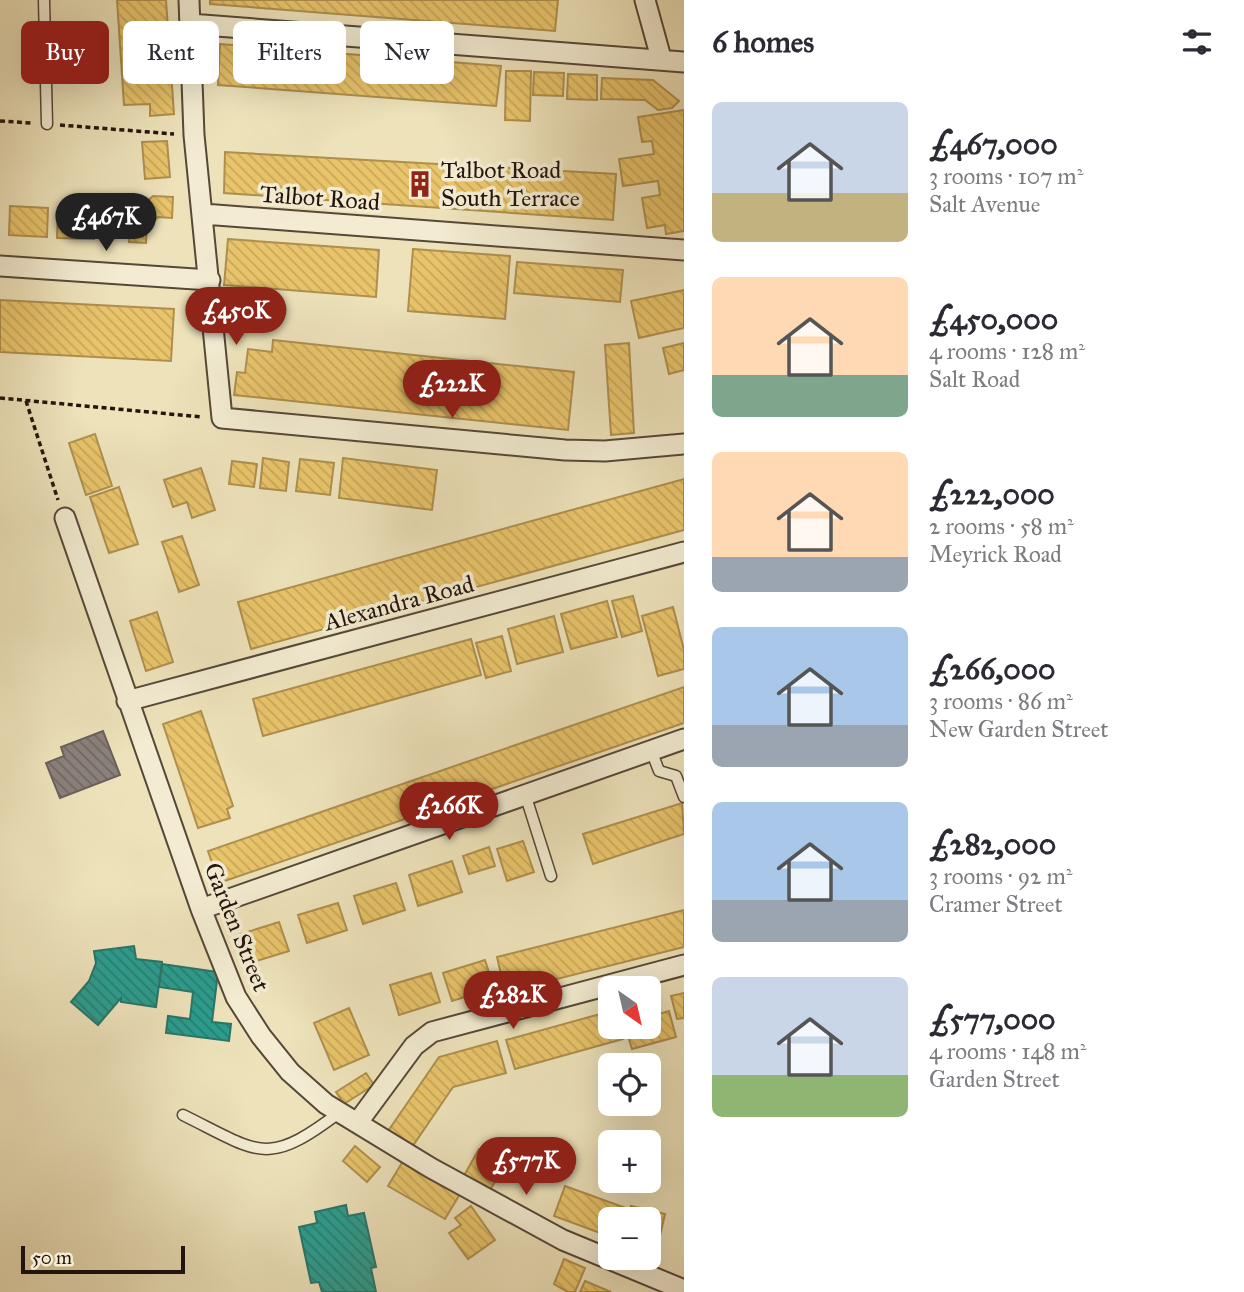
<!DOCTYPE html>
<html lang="en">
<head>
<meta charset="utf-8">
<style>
	:root { --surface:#fff; --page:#f2f2f3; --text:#2b2b33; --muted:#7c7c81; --accent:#8f2418 }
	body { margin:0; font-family:"IM FELL Great Primer",serif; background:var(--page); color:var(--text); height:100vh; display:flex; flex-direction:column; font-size:26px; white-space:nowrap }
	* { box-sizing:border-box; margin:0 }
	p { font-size:23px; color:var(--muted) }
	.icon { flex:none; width:38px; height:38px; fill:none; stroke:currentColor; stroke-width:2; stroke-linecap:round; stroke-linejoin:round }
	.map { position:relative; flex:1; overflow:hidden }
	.sheet { display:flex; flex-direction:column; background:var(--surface); width:560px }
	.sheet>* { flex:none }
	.hud { position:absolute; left:21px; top:21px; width:556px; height:63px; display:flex; gap:14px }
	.needle { width:46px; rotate:146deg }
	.controls { position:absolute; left:598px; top:976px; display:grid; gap:14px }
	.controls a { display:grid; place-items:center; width:63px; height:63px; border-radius:10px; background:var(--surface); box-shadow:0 7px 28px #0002; font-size:35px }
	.scale { position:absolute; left:21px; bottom:18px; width:164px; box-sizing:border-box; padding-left:7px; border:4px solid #23140d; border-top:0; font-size:19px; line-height:24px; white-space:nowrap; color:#23140d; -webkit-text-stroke:5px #f3ecd2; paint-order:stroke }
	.price { position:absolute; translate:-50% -60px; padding:0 16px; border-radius:24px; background:var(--accent); color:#fff; font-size:23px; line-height:46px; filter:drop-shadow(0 2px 4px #0008) }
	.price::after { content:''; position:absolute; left:50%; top:42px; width:21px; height:16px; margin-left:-10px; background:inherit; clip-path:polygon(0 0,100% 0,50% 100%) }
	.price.current { background:#222; color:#fff }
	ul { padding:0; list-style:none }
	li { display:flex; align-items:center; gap:21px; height:175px; padding:0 28px }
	li span { display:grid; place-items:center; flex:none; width:196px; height:140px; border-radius:10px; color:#555 }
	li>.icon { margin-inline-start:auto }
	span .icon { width:84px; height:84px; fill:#fffc; stroke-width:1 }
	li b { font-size:30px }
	h2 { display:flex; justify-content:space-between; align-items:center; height:84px; padding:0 28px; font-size:30px }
	.pill { padding:0 24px; border-radius:10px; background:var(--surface); box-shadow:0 7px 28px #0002; font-size:24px; line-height:63px }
	.pill.current { background:var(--accent); color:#fff }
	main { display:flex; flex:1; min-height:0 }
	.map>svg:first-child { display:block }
	.homes { fill:url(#homes-back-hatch); stroke:#ae8f4e; stroke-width:2 }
	.schools { fill:url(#schools-back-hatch); stroke:#287468; stroke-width:2 }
	.industry { fill:url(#industry-back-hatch); stroke:#6b605b; stroke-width:2 }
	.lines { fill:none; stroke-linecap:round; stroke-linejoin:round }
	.service-casing { stroke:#564838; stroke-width:13 }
	.minor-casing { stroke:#564838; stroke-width:23 }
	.path { stroke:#23140d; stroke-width:3.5; stroke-dasharray:5 3.5; stroke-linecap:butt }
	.service { stroke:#f3ecd2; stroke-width:10 }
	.minor { stroke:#f3ecd2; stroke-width:19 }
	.labels { text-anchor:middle; stroke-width:7; stroke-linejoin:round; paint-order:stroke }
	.poi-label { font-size:24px; fill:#23140d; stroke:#f3ecd2; text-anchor:start }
	.street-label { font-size:24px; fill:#23140d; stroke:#f3ecd2 }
</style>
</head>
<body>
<main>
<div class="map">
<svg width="684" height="1292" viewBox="0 0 684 1292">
	<defs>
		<pattern id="homes-back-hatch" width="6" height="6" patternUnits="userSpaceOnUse" patternTransform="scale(1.75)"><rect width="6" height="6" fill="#e9c46a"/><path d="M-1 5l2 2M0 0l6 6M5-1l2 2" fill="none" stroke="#c8a85b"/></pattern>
		<pattern id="schools-back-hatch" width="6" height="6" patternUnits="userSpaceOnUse" patternTransform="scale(1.75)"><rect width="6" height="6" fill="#2a9d8f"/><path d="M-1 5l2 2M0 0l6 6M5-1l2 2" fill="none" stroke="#247f73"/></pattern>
		<pattern id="industry-back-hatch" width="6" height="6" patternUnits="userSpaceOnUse" patternTransform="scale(1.75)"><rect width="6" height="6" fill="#8a817c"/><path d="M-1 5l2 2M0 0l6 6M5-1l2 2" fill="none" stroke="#706864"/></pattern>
	</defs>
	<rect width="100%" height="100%" fill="#ede2ba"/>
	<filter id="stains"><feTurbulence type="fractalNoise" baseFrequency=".00286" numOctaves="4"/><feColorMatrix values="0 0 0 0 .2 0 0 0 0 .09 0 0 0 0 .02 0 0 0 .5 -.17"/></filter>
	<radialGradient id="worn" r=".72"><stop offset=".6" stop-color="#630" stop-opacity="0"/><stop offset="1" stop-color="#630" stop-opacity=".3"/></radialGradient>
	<path class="homes" d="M117 0H166L174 114 150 116V104L124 105Z
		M210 0H558L555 31 210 4Z
		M220 44 501 66 496 106 218 85Z
		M506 71H531L530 121 505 120Z
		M534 72 564 73 563 96 533 95Z
		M568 74 597 75V100L567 99Z
		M602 78 653 80 679 101 672 108 658 110 645 100 601 99Z
		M684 110V231L666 234 665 225 647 228 642 198 660 195 658 181 623 186 619 159 654 154 652 141 642 142 638 117Z
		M167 141 170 177 145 179 142 142Z
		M225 152 616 174 613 220 224 193Z
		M153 196 173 197 172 218 158 217 147 227 146 243 129 242 131 215Z
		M10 206 48 208 47 237 9 235Z
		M58 209 96 211 94 239 57 238Z
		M228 239 379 250 376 297 224 285Z
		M413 249 510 256 505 319 408 311Z
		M517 262 623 270 620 302 514 293Z
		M684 290V328L639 338 631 301Z
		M0 300 174 309 171 361 0 352Z
		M273 340 574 372 568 430 234 395 237 372 245 373 248 349 272 352Z
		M629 343 634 433 611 435 605 345Z
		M684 343V370L669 374 663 348Z
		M95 434 112 486 86 495 69 443Z
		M263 458 289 462 286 491 260 488Z
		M343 458 437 470 432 510 339 498Z
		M300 459 334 463 330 495 296 491Z
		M232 461 257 464 254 487 229 484Z
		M201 468 215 510 192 518 187 502 173 507 164 480Z
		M684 479V530L251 649 238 602Z
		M119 487 138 544 109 553 90 497Z
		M182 536 199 585 179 592 162 542Z
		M633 596 642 631 622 637 612 601Z
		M607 601 617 637 571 649 561 614Z
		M673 607 684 650V669L658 676 642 616Z
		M157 612 173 662 146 671 130 621Z
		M554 616 563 652 517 664 508 629Z
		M502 636 511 671 486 678 476 643Z
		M471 639 481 675 263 736 253 699Z
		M684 687V723L219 883 208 851Z
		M201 711 233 806 227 809 230 818 198 828 163 724Z
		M682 803 684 834 593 864 583 834Z
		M523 841 534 872 507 881 497 849Z
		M489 847 495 866 469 874 463 856Z
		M452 861 462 892 418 906 409 875Z
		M396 883 405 910 363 924 354 896Z
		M338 903 347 930 307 943 298 915Z
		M684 910V947L505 992 497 957Z
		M279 922 289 951 250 963 241 934Z
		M485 960 494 988 452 1001 443 973Z
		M431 973 440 1002 399 1015 390 985Z
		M684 993V1018L677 1019 671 996Z
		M349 1008 369 1055 334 1070 314 1023Z
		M611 1011V1027H620L623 1039 515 1069 506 1040Z
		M669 1011 676 1037 632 1049 625 1027H649V1017Z
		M497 1041 506 1073 453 1087 410 1150 386 1134 439 1057Z
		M366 1073 374 1085 344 1104 336 1092Z
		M355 1146 380 1167 367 1182 343 1161Z
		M479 1149 505 1164 488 1194 462 1179Z
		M403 1161 460 1194 445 1219 388 1186Z
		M565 1186 626 1208 622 1220H611V1237L554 1216Z
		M471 1206 495 1240 468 1259 449 1233 461 1225 455 1218Z
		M631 1206 665 1214 657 1249 649 1247V1220H628Z
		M564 1259 585 1268 575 1292H568L554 1284Z
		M585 1281 611 1292H580Z"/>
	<path class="schools" d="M134 946 136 959 162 962 156 1007 121 1002V998L98 1025 71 1002 89 981 96 963 94 951Z
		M162 964 218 972 212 1022 231 1024 229 1041 166 1033 168 1016 190 1019 193 992 159 987Z
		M346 1205 348 1216 364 1213 376 1267 371 1268 376 1292H322L319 1282 311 1283 299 1227 317 1223 315 1212Z"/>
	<path class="industry" d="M103 731 120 775 60 798 46 763 64 756 61 747Z"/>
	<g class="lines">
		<defs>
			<path id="service" d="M44 0 47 124
				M651 750 659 771 676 776 684 797
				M525 794 551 876
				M183 1115C260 1153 266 1168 340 1112"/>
			<path id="minor" d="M189 0 194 135 222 418 565 450 605 451 684 444
				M645 0 661 58
				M190 24 684 62
				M203 214 684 250
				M0 266 210 280
				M65 518 201 909 236 997 261 1036 290 1072 326 1104 431 1168 563 1240 684 1290
				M127 701 684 552
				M201 909 684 739
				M358 1122 414 1046 432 1032 684 965"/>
		</defs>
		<use href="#service" class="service-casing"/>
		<use href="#minor" class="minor-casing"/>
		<path class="path" d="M0 121 31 123
			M60 125 174 134
			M0 398 202 417
			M26 401 58 500"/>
		<use href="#service" class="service"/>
		<use href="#minor" class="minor"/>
	</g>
	<defs>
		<symbol id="building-bare" viewBox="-9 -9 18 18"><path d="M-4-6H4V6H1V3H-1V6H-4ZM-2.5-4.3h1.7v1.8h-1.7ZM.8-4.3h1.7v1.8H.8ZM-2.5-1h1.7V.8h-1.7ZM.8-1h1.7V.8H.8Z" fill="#8f2418" stroke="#f3ecd2" stroke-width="2.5" paint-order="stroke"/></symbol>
	</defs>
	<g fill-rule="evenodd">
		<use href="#building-bare" x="401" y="165" width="38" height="38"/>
	</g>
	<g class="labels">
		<g class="poi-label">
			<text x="441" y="178">Talbot Road<tspan x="441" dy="28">South Terrace</tspan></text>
		</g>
		<g class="street-label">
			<text transform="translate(320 198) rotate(4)" y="8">Talbot Road</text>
			<text transform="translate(399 603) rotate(-15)" y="8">Alexandra Road</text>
			<text transform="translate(237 927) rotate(68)" y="8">Garden Street</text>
		</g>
	</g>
	<rect width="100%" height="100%" filter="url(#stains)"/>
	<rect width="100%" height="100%" fill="url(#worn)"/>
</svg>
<div class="controls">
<a><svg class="needle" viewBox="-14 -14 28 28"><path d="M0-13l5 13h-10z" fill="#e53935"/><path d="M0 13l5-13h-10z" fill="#7c7c81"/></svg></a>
<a><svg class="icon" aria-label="locate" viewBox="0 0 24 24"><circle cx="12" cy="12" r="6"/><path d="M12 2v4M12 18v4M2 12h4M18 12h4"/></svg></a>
<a>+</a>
<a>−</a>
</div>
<div class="scale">50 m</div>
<b class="price current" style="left:106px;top:253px">£467K</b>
<b class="price" style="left:236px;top:347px">£450K</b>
<b class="price" style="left:452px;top:420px">£222K</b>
<b class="price" style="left:449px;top:842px">£266K</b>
<b class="price" style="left:513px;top:1031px">£282K</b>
<b class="price" style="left:526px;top:1197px">£577K</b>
<div class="hud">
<a class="pill current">Buy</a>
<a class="pill">Rent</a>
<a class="pill">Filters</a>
<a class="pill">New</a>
</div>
</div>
<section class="sheet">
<h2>6 homes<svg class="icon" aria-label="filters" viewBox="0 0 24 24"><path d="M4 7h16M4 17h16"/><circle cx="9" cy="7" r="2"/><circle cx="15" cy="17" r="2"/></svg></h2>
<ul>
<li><span style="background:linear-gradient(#c9d6e8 65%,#c2b280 0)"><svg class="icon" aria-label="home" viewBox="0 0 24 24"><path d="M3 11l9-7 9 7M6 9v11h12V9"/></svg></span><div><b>£467,000</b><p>3 rooms · 107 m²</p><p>Salt Avenue</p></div></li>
<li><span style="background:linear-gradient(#ffd9b3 70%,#7fa58c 0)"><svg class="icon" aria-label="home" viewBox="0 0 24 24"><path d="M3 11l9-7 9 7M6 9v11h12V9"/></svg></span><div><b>£450,000</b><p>4 rooms · 128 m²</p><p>Salt Road</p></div></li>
<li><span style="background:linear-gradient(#ffd9b3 75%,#9aa5b1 0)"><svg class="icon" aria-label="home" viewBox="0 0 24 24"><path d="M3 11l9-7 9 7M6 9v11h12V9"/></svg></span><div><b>£222,000</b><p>2 rooms · 58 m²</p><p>Meyrick Road</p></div></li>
<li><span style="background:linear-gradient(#a9c7e8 70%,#9aa5b1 0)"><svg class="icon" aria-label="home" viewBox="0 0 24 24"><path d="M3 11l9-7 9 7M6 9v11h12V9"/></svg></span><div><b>£266,000</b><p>3 rooms · 86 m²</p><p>New Garden Street</p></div></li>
<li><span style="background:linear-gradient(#a9c7e8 70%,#9aa5b1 0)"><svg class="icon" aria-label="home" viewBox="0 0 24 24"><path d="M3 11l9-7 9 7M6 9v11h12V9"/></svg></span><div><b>£282,000</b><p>3 rooms · 92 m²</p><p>Cramer Street</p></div></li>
<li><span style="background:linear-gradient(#c9d6e8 70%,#8fb573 0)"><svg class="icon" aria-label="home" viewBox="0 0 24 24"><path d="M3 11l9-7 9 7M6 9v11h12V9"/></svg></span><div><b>£577,000</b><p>4 rooms · 148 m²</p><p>Garden Street</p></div></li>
</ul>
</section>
</main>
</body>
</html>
